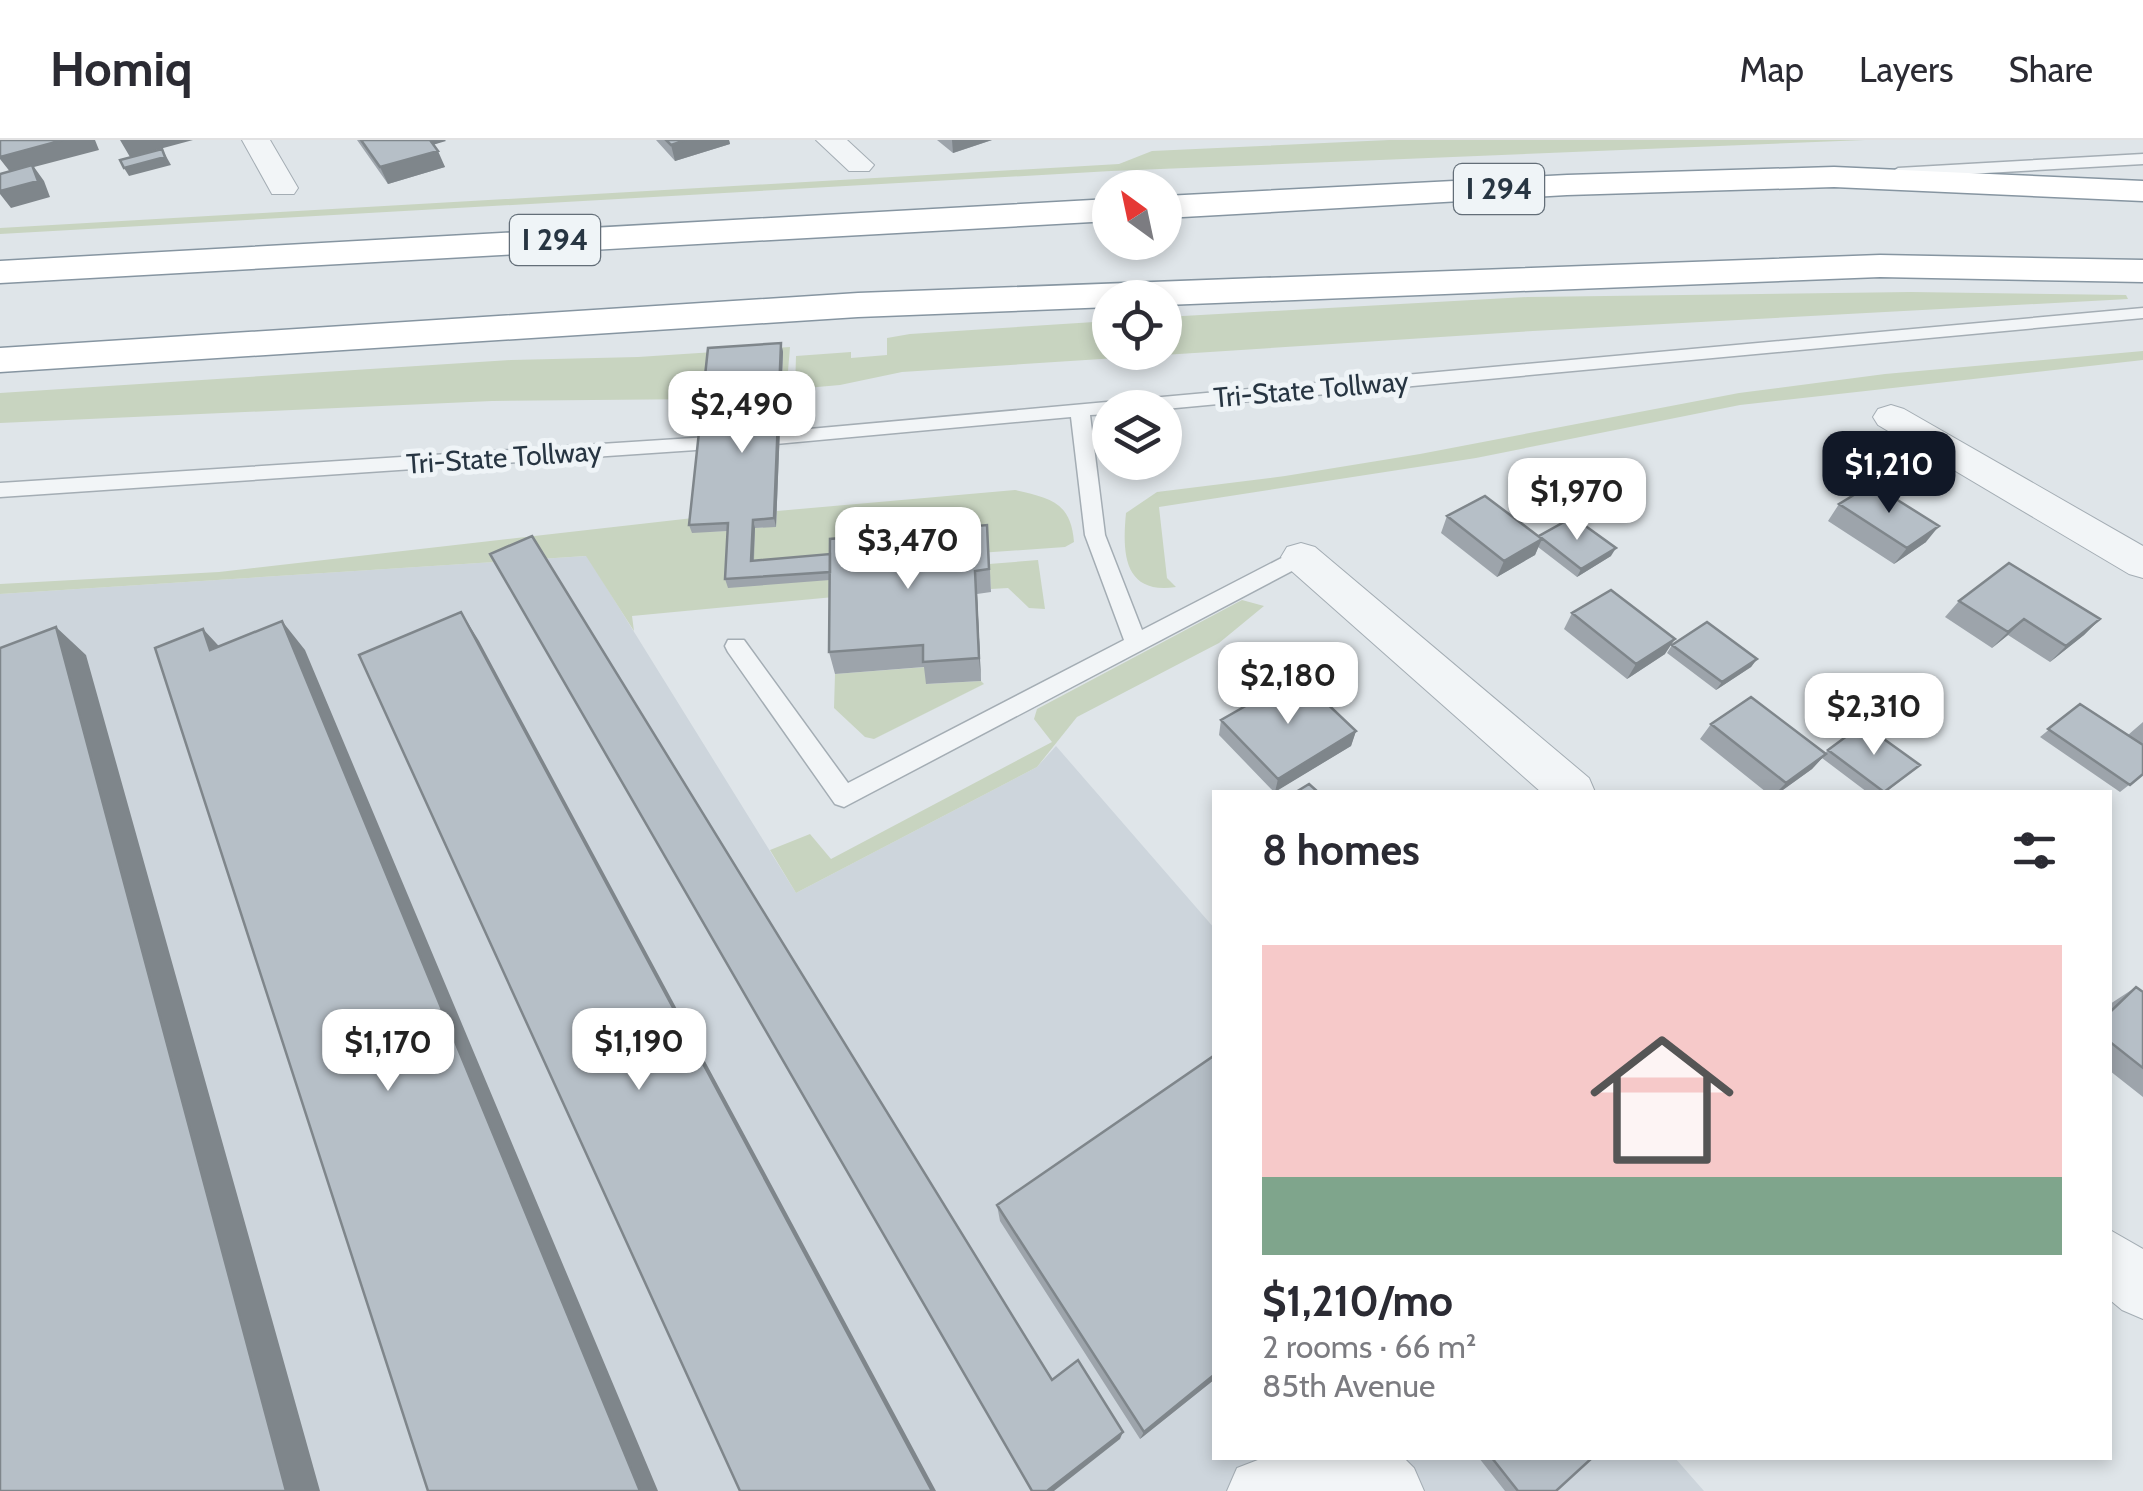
<!DOCTYPE html>
<html lang="en">
<head>
<meta charset="utf-8">
<style>
	:root { --surface:#fff; --page:#f2f2f3; --text:#2b2b33; --muted:#7c7c81; --line:#e1e1e2; --accent:#111827 }
	body { margin:0; font-family:Cabin,sans-serif; background:var(--page); color:var(--text); height:100vh; display:flex; flex-direction:column; font-size:38px; white-space:nowrap }
	* { box-sizing:border-box; margin:0 }
	p { font-size:32px; color:var(--muted) }
	.icon { flex:none; width:55px; height:55px; fill:none; stroke:currentColor; stroke-width:2; stroke-linecap:round; stroke-linejoin:round }
	.map { position:relative; flex:1; overflow:hidden }
	.drawer { position:absolute; left:1212px; top:650px; width:900px; height:670px; display:flex; flex-direction:column; background:var(--surface); border-radius:0px; box-shadow:0 5px 15px #0003 }
	.drawer>* { flex:none }
	.needle { width:65px; rotate:327deg }
	.tools { position:absolute; left:1092px; top:30px; display:grid; gap:20px }
	.tools a { display:grid; place-items:center; width:90px; height:90px; border-radius:50%; background:var(--surface); box-shadow:0 5px 15px #0003; font-size:50px }
	.price { position:absolute; translate:-50% -85px; padding:0 22px; border-radius:20px; background:#fff; color:#222; font-size:32px; line-height:65px; filter:drop-shadow(0 2px 5px #0008) }
	.price::after { content:''; position:absolute; left:50%; top:60px; width:30px; height:22px; margin-left:-15px; background:inherit; clip-path:polygon(0 0,100% 0,50% 100%) }
	.price.active { background:var(--accent); color:#fff }
	ul { padding:0; list-style:none }
	li { display:grid; align-content:center; gap:20px; height:530px; padding:0 50px }
	li span { display:grid; place-items:center; height:310px; border-radius:0px; color:#555 }
	li>.icon { margin-inline-start:auto }
	span .icon { width:180px; height:180px; fill:#fffc; stroke-width:1 }
	li b { font-size:42px }
	h2 { display:flex; justify-content:space-between; align-items:center; height:120px; padding:0 50px; font-size:42px }
	header { display:flex; align-items:center; gap:60px; box-sizing:border-box; height:140px; padding:0 50px; background:var(--surface); border-bottom:2px solid var(--line) }
	header strong { font-size:48px }
	nav { display:flex; gap:55px; margin-inline-start:auto; font-size:35px }
	.map>svg:first-child { display:block }
	.built { fill:#cdd5dc }
	.green { fill:#c8d4c0 }
	.lines { fill:none; stroke-linecap:round; stroke-linejoin:round }
	.service-casing { stroke:#a4adb4; stroke-width:3 }
	.minor-casing { stroke:#a4adb4; stroke-width:2 }
	.motorway-casing { stroke:#8695a1; stroke-width:3 }
	.service { fill:#f2f5f7; fill-rule:evenodd }
	.minor { fill:#f2f5f7; fill-rule:evenodd }
	.motorway { fill:#fff; fill-rule:evenodd }
	.wall { fill:#9da4ab }
	.shaded-wall { fill:#7f868b }
	.building { fill:#b6bfc7; stroke:#7f868b; stroke-width:2.5 }
	.labels { text-anchor:middle; stroke-width:10; stroke-linejoin:round; paint-order:stroke }
	.far-street-label { font-size:28px; fill:#273542; stroke:#eff4f7 }
	.shield { fill:#eff4f7; stroke:#636e78; stroke-width:2.5 }
	.shield-label { font-size:30px; font-weight:bold; fill:#273542 }
</style>
</head>
<body>
<header>
<strong>Homiq</strong>
<nav><a>Map</a><a>Layers</a><a>Share</a></nav>
</header>
<div class="map">
<svg width="2143" height="1351" viewBox="0 0 2143 1351">
	<rect width="100%" height="100%" fill="#dfe5e9"/>
	<path class="built" d="M587 416 796 753 1037 627 1056 606 1215 789V1318H1675L1704 1351H0V454Z"/>
	<path class="green" d="M1389 0H1865L1111 31 0 94V88L1119 24 1152 11Z
		M1911 152 2126 155 2128 159 1533 191 902 232 840 245 795 249 796 216 851 212V218L887 215V198L910 194 1110 181V212H1165V177L1528 157Z
		M790 207 787 243H782L783 213 706 259 492 261 0 283V253L511 220 638 217Z
		M2143 211V220L1740 265 1476 318 1159 367 1167 438 1176 447C1124 455 1122 414 1126 373L1157 352 1285 336 1420 314 1739 253 1885 234Z
		M1015 350C1050 358 1071 362 1074 402L1065 407 753 429 755 388 776 386 777 371Z
		M693 378 692 392 731 391 729 447 835 439 834 457 632 476 634 491 586 416 0 454V444L219 432Z
		M1038 420 1045 469 1029 468 1008 448 991 449 989 424Z
		M1242 460 1264 466 1219 503 1077 577 1037 627 796 753 770 710 810 694 831 719 1052 602 1034 579 1037 569Z
		M926 527 927 544 981 541 984 544 874 599 865 597 834 568 835 534Z"/>
	<g class="lines">
		<defs>
			<path id="service" d="M2143 14V24L1898 38 1890 33 1898 28Z
				M2143 168V178L1165 269 1110 268V274L1090 275 1105 395 1142 490 1293 412H1309L1312 417 1309 422 844 667 835 664 728 512 725 506 728 500H744L848 643 1124 500 1085 395 1071 277 755 306 0 357V343L755 294Z"/>
			<path id="minor" d="M242 0H270L298 48 294 54H272Z
				M816 0H847L874 25 869 31H849Z
				M1891 265 1904 269 2143 406V438L2129 434 1878 285 1873 277 1878 269Z
				M1301 403 1315 407 1589 638 1595 652H1541L1287 427 1281 417 1287 407Z
				M2110 1090 2143 1109V1179L2122 1170 2110 1160Z
				M1263 1318H1404L1414 1328 1424 1351H1227L1237 1328Z"/>
			<path id="motorway" d="M1834 27 2143 41V61L1834 47 1567 55 1165 78V56L1567 35Z
				M1110 59V81L0 143V121Z
				M1880 115 2143 120V142L1880 137 1165 165V158H1110V167L858 177 0 232V208L858 153Z"/>
		</defs>
		<use href="#service" class="service-casing"/>
		<use href="#minor" class="minor-casing"/>
		<use href="#motorway" class="motorway-casing"/>
		<use href="#service" class="service"/>
		<use href="#minor" class="minor"/>
		<use href="#motorway" class="motorway"/>
	</g>
	<path class="wall" d="M357 0H445L433 5 445 27 388 44Z
		M656 0H729L730 4 675 21Z
		M937 0H992L953 13Z
		M781 203 783 212 776 387 755 388 754 421 989 409 991 452 977 454 981 541 926 544 924 527 835 534 829 512 830 440 728 448 725 439 728 391 692 393 689 385Z
		M1839 364 1926 402 1894 424 1828 381Z
		M1447 376 1539 396 1611 416 1577 437 1538 407 1535 415 1497 437 1441 393Z
		M1959 461 2100 479 2084 495 2050 522 2008 495 1992 508 1945 477Z
		M1572 473 1665 514 1627 539 1564 489Z
		M1672 505 1757 519 1751 527 1716 550 1667 513Z
		M2080 564 2128 595 2143 582V634L2120 652 2040 597Z
		M1221 580 1356 591 1351 606 1274 652 1219 595Z
		M1711 584 1825 613 1828 610 1920 625 1886 652H1867L1822 618 1812 629 1780 652H1766L1700 599Z
		M2136 847 2143 852V957L2110 931V864Z
		M1215 915V1239L1140 1299 1000 1081 997 1065Z
		M1479 1318H1592L1556 1351H1505Z"/>
	<path class="shaded-wall" d="M63 0H95L99 10 34 27 44 41 50 57 11 68 0 54V51L11 33 0 19V17Z
		M120 0H193L130 17Z
		M427 0H445L446 1 429 6Z
		M686 0H729L730 4 675 21 671 5Z
		M952 0H992L953 13Z
		M162 9 171 25 129 36 124 28Z
		M438 11 445 27 388 44 380 27Z
		M781 203 783 212 776 387 774 378Z
		M753 380 755 388 753 429 751 421Z
		M1939 386 1926 402 1894 424 1907 408Z
		M1542 399 1535 415 1497 437 1504 421Z
		M1616 408 1611 416 1577 437 1581 429Z
		M975 431 977 454 981 541 979 518Z
		M461 472 479 501 936 1351H932Z
		M2024 479 2008 495 1992 508 2008 492Z
		M2100 479 2084 495 2050 522 2066 506Z
		M282 481 305 510 658 1351H640Z
		M56 487 86 515 320 1351H286Z
		M203 489 229 517 210 510Z
		M1675 499 1665 514 1627 539 1636 524Z
		M1757 519 1751 527 1716 550 1722 542Z
		M1356 591 1351 606 1275 652 1278 639Z
		M1826 614 1812 629 1780 652H1777L1786 643Z
		M1215 1234V1239L1140 1299 1144 1292Z
		M1123 1292 1120 1299 1054 1351H1047Z"/>
	<path class="building" d="M0 0H63L0 17Z
		M361 0H430L438 11 380 27Z
		M666 0H686L671 5Z
		M162 9 165 17 124 28 120 20Z
		M32 25 38 41 0 51V34Z
		M781 203 774 378 753 380 751 421 830 414V432L725 439 728 383 689 385 708 208Z
		M1872 344 1939 386 1907 408 1839 364Z
		M1485 356 1542 399 1504 421 1447 376Z
		M1573 377 1616 408 1581 429 1539 396Z
		M987 385 989 429 975 431 979 518 923 522V505L829 512 830 399Z
		M532 396 1052 1240 1078 1220 1123 1292 1047 1351H1032L490 414Z
		M2009 423 2100 479 2066 506 2024 479 2008 492 1959 461Z
		M1611 450 1675 499 1636 524 1572 473Z
		M461 472 932 1351H740L359 515Z
		M282 481 640 1351H428L155 508 203 489 210 510Z
		M1707 482 1757 519 1722 542 1672 505Z
		M56 487 286 1351H0V508Z
		M1298 536 1356 591 1278 639 1221 580Z
		M1751 557 1826 614 1786 643 1711 584Z
		M2080 564 2143 605V634L2130 645 2048 589Z
		M1863 584 1920 625 1884 652 1828 610Z
		M1309 644 1318 652H1296Z
		M2136 847 2143 852V928L2110 902V872Z
		M1215 915V1234L1144 1292 997 1065Z
		M1492 1318H1592L1556 1351H1518Z"/>
	<g class="labels">
		<g class="far-street-label">
			<text transform="translate(1311 249) rotate(-5)" y="10">Tri-State Tollway</text>
			<text transform="translate(504 317) rotate(-4)" y="10">Tri-State Tollway</text>
		</g>
		<g class="shield">
			<rect x="1454" y="24" width="90" height="50" rx="8"/>
			<rect x="510" y="75" width="90" height="50" rx="8"/>
		</g>
		<g class="shield-label">
			<text x="1499" y="59">I 294</text>
			<text x="555" y="110">I 294</text>
		</g>
	</g>
</svg>
<div class="tools">
<a><svg class="needle" viewBox="-14 -14 28 28"><path d="M0-13l5 13h-10z" fill="#e53935"/><path d="M0 13l5-13h-10z" fill="#7c7c81"/></svg></a>
<a><svg class="icon" aria-label="locate" viewBox="0 0 24 24"><circle cx="12" cy="12" r="6"/><path d="M12 2v4M12 18v4M2 12h4M18 12h4"/></svg></a>
<a><svg class="icon" aria-label="layers" viewBox="0 0 24 24"><path d="M12 4l9 5-9 5-9-5zM3 14l9 5 9-5"/></svg></a>
</div>
<b class="price" style="left:742px;top:316px">$2,490</b>
<b class="price active" style="left:1889px;top:376px">$1,210</b>
<b class="price" style="left:1577px;top:403px">$1,970</b>
<b class="price" style="left:908px;top:452px">$3,470</b>
<b class="price" style="left:1288px;top:587px">$2,180</b>
<b class="price" style="left:1874px;top:618px">$2,310</b>
<b class="price" style="left:639px;top:953px">$1,190</b>
<b class="price" style="left:388px;top:954px">$1,170</b>
<section class="drawer">
<h2>8 homes<svg class="icon" aria-label="filters" viewBox="0 0 24 24"><path d="M4 7h16M4 17h16"/><circle cx="9" cy="7" r="2"/><circle cx="15" cy="17" r="2"/></svg></h2>
<ul>
<li><span style="background:linear-gradient(#f6c9c9 75%,#7fa58c 0)"><svg class="icon" aria-label="home" viewBox="0 0 24 24"><path d="M3 11l9-7 9 7M6 9v11h12V9"/></svg></span><div><b>$1,210/mo</b><p>2 rooms · 66 m²</p><p>85th Avenue</p></div></li>
</ul>
</section>
</div>
</body>
</html>
